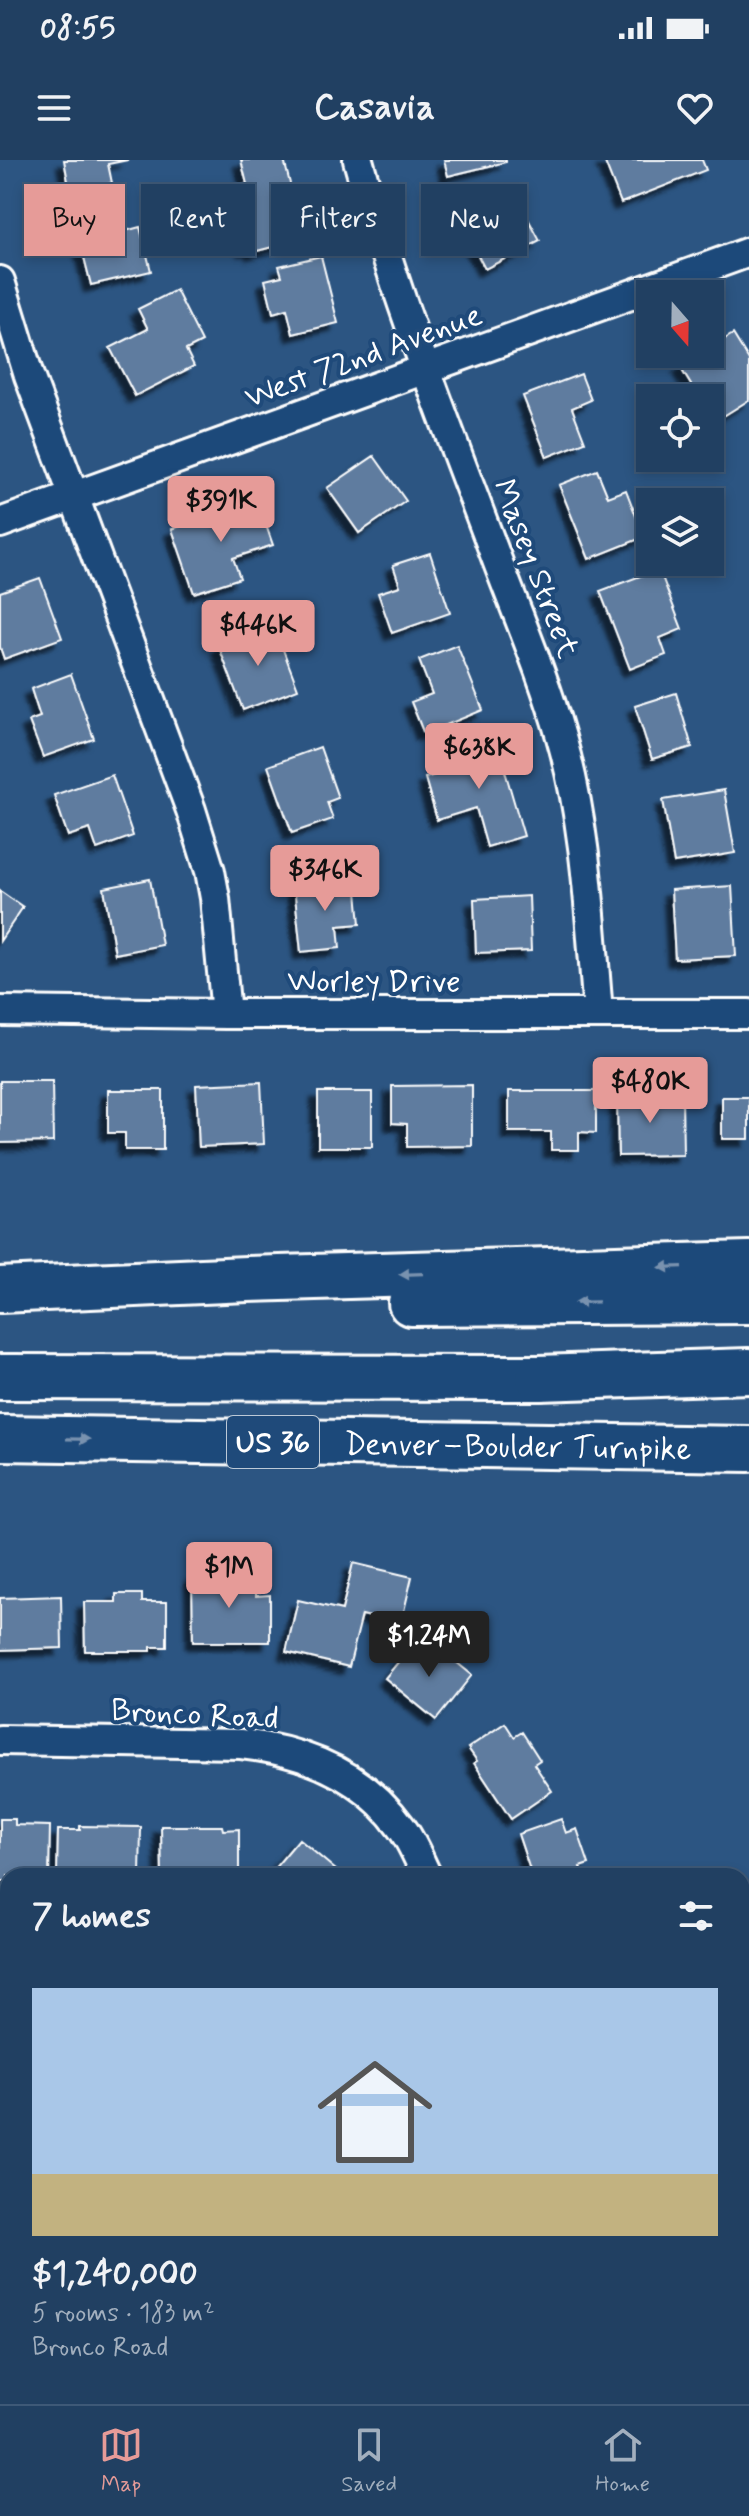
<!DOCTYPE html>
<html lang="en">
<head>
<meta charset="utf-8">
<style>
	:root { --surface:#214062; --page:#2d4b6b; --text:#f1f3f6; --muted:#a2afbe; --line:#3e5977; --accent:#e69b98 }
	body { margin:0; font-family:Mynerve,sans-serif; background:var(--page); color:var(--text); height:100vh; display:flex; flex-direction:column; font-size:30px; white-space:nowrap }
	* { box-sizing:border-box; margin:0 }
	p { font-size:26px; color:var(--muted) }
	.icon { flex:none; width:44px; height:44px; fill:none; stroke:currentColor; stroke-width:2; stroke-linecap:round; stroke-linejoin:round }
	.map { position:relative; flex:1; overflow:hidden }
	.panel { position:absolute; left:0px; top:1708px; width:750px; height:536px; display:flex; flex-direction:column; background:var(--surface); border-radius:24px 24px 0 0; box-shadow:0 4px 12px #0003,0 0 0 2px var(--line) }
	.panel>* { flex:none }
	.guide { position:absolute; left:24px; top:24px; width:702px; height:72px; display:flex; gap:16px }
	.needle { width:52px; rotate:160deg }
	.buttons { position:absolute; left:636px; top:120px; display:grid; gap:16px }
	.buttons a { display:grid; place-items:center; width:88px; height:88px; border-radius:0px; background:var(--surface); box-shadow:0 4px 12px #0003,0 0 0 2px var(--line); font-size:40px }
	.price { position:absolute; translate:-50% -68px; padding:0 18px; border-radius:8px; background:var(--accent); color:#111; font-size:26px; line-height:52px; filter:drop-shadow(0 2px 4px #0008) }
	.price::after { content:''; position:absolute; left:50%; top:48px; width:24px; height:18px; margin-left:-12px; background:inherit; clip-path:polygon(0 0,100% 0,50% 100%) }
	.price.current { background:#222; color:#fff }
	ul { padding:0; list-style:none }
	li { display:grid; align-content:center; gap:16px; height:424px; padding:0 32px }
	li+li { border-top:2px solid var(--line) }
	li span { display:grid; place-items:center; height:248px; border-radius:0px; color:#555 }
	li>.icon { margin-inline-start:auto }
	span .icon { width:144px; height:144px; fill:#fffc; stroke-width:1 }
	li b { font-size:34px }
	h2 { display:flex; justify-content:space-between; align-items:center; height:96px; padding:0 32px; font-size:34px }
	.chip { padding:0 28px; border-radius:0px; background:var(--surface); box-shadow:0 4px 12px #0003,0 0 0 2px var(--line); font-size:28px; line-height:72px }
	.chip.current { background:var(--accent); color:#111 }
	.status { display:flex; justify-content:space-between; align-items:center; height:56px; padding:0 40px; background:var(--surface); direction:ltr }
	.status svg { height:22px; fill:currentColor }
	header { display:flex; justify-content:space-between; align-items:center; height:104px; padding:0 32px; background:var(--surface); font-size:36px; font-weight:800 }
	.tab-bar { display:flex; justify-content:space-around; align-items:center; height:112px; border-top:2px solid var(--line); background:var(--surface); font-size:22px; color:var(--muted) }
	.tab-bar a { display:grid; justify-items:center; gap:4px }
	.tab-bar .current { color:var(--accent) }
	.map>svg:first-child { display:block }
	.building { fill:#5e7c9f; stroke:#fff; stroke-width:2; filter:url(#shadow) }
	.lines { fill:none; stroke-linecap:round; stroke-linejoin:round }
	.minor-casing { stroke:#fff; stroke-width:34 }
	.trunk-casing { stroke:#fff; stroke-width:50 }
	.motorway-casing { stroke:#fff; stroke-width:50 }
	.minor { stroke:#1f4a7a; stroke-width:28 }
	.trunk { stroke:#1f4a7a; stroke-width:44 }
	.motorway { stroke:#1f4a7a; stroke-width:44 }
	.oneway { fill:#7992af }
	.labels { text-anchor:middle; stroke-width:8; stroke-linejoin:round; paint-order:stroke }
	.shield { fill:#1f4a7a; stroke:#bcc9d7; stroke-width:2 }
	.shield-label { font-size:30px; font-weight:bold; fill:#fff }
	.street-label { font-size:32px; fill:#fff; stroke:#1f4a7a }
</style>
</head>
<body>
<div class="status"><b>08:55</b><svg viewBox="0 0 49 12"><path d="M0 12V9h3v3zM5 12V6h3v6zM10 12V3h3v9zM15 12V0h3v12zM26 1h20v11H26zM47 4h2v5h-2z"/></svg></div>
<header><svg class="icon" aria-label="menu" viewBox="0 0 24 24"><path d="M4 6h16M4 12h16M4 18h16"/></svg>Casavia<svg class="icon" aria-label="heart" viewBox="0 0 24 24"><path d="M12 20l-8-8c-3-5 5-10 8-4 3-6 11-1 8 4z"/></svg></header>
<div class="map">
<svg width="749" height="2244" viewBox="0 0 749 2244">
	<defs>
		<filter id="shadow"><feDropShadow dx="-7" dy="7" stdDeviation="2" flood-color="#0009"/></filter>
	</defs>
	<rect width="100%" height="100%" fill="#2c5582"/>
	<filter id="ink" filterUnits="userSpaceOnUse"><feTurbulence type="fractalNoise" baseFrequency=".0125" numOctaves="2"/><feDisplacementMap in="SourceGraphic" scale="16" xChannelSelector="R" yChannelSelector="G"/><feConvolveMatrix kernelMatrix="1 2 1 2 8 2 1 2 1" color-interpolation-filters="sRGB"/></filter>
	<g filter="url(#ink)">
		<path class="building" d="M64 0H128L108 4 112 23 70 32Z
			M241 0H284L304 79 253 92 252 87 245 89 230 29 247 24Z
			M444 0H506V2L448 16Z
			M604 0H702L706 10 621 43Z
			M498 41 508 60 524 51 540 81 485 109 460 61Z
			M112 52 118 73 140 67 151 111 91 125 75 61Z
			M321 96 338 163 293 174 287 149 273 153 265 120 282 116 279 106Z
			M176 130 202 182 186 190 194 206 135 236 110 188 148 169 138 149Z
			M733 174 749 200V240L714 262 710 256V238H699L680 207 701 194H710V188Z
			M581 214 591 240 572 248 585 282 547 297 523 236Z
			M374 296 406 341 359 373 327 328Z
			M597 310 608 337 626 330 644 377 589 399 559 325Z
			M257 340 273 385 233 398 240 418 194 433 172 369Z
			M430 393 450 453 392 473 378 433 400 426 393 405Z
			M659 409 682 469 660 478 666 495 630 509 600 431Z
			M40 418 62 478 4 499 0 487V432Z
			M274 466 298 529 243 550 219 487Z
			M457 485 483 550 424 574 411 542 432 534 419 500Z
			M71 514 94 579 43 597 29 561 40 557 31 529Z
			M676 533 692 587 652 599 635 546Z
			M493 570 524 676 487 687 476 648 437 660 425 618 469 605 462 579Z
			M320 587 338 638 327 642 333 659 292 673 268 606Z
			M112 615 133 676 97 689 90 669 68 676 54 635Z
			M724 630 735 693 674 703 663 640Z
			M150 719 162 785 115 794 104 728Z
			M356 720 360 764 338 766 340 788 301 792 294 726Z
			M732 726 736 796 675 799 671 730Z
			M0 731 23 747 0 781Z
			M529 736 531 791 476 793 474 739Z
			M0 921H52L53 982 0 983Z
			M261 922 264 984 199 987 196 925Z
			M472 925V986L407 987V964L392 963V926Z
			M108 930H163V990H125V973H108Z
			M509 931H596V973L579 972V990H551V972H509Z
			M318 932H372V987H318Z
			M682 934 683 995 618 996 617 935Z
			M722 937H749V979H722Z
			M353 1403 412 1417 401 1464 362 1455 349 1507 286 1492 298 1440 342 1450Z
			M256 1414V1436L270 1435V1482H193L192 1415Z
			M116 1434H142V1442H167V1487H151V1491H85L84 1442H116Z
			M61 1436 62 1488 0 1490V1438Z
			M414 1483 433 1498 440 1489 472 1515 436 1560 385 1518Z
			M505 1563 514 1577 522 1572 540 1600 534 1604 552 1631 511 1659 474 1603 477 1601 468 1588Z
			M0 1659H15V1665L50 1666 49 1715 19 1714V1716H8V1721H0Z
			M561 1659 566 1673 577 1669 589 1704 580 1707 583 1716H532L518 1674Z
			M80 1666 141 1667 140 1716H63V1714H57L58 1670H80Z
			M161 1666H222L223 1670 239 1669V1713L222 1714V1716L162 1715Z
			M299 1679 343 1716H268Z
			M0 1791H5L8 1906H0Z
			M749 2187V2244H724L722 2236H742V2189Z
			M404 2236H428V2239L445 2236 447 2244H394L393 2239Z
			M471 2236H552L555 2244H474Z"/>
		<g class="lines">
			<defs>
				<path id="minor" d="M358 0C394 132 445 261 493 389 516 452 543 513 561 577 587 667 590 761 598 853
					M0 121 29 216 191 650 210 711 215 738 226 854
					M0 363 749 92
					M0 851 226 854H749
					M0 1580 241 1584C303 1591 363 1614 401 1667 412 1681 419 1700 427 1716
					M0 1984H8
					M611 2236 614 2244"/>
				<path id="trunk" d="M0 1217 539 1218"/>
				<g id="motorway">
					<path d="M0 1130 247 1119 749 1104"/>
					<path d="M411 1143 749 1141"/>
					<path d="M539 1218 749 1211"/>
					<path id="s1" d="M0 1278 749 1289"/>
				</g>
			</defs>
			<use href="#minor" class="minor-casing"/>
			<use href="#trunk" class="trunk-casing"/>
			<use href="#motorway" class="motorway-casing"/>
			<use href="#minor" class="minor"/>
			<use href="#trunk" class="trunk"/>
			<use href="#motorway" class="motorway"/>
		</g>
		<defs><path id="oneway-solid" d="M-6-.8H1V-3.2L6.5 0L1 3.2V.8H-6Z" transform="scale(2)"/></defs>
		<g class="oneway">
			<use href="#oneway-solid" transform="translate(671 1107) rotate(178)"/>
			<use href="#oneway-solid" transform="translate(411 1114) rotate(178)"/>
			<use href="#oneway-solid" transform="translate(587 1142) rotate(179)"/>
			<use href="#oneway-solid" transform="translate(78 1279) rotate(1)"/>
		</g>
	</g>
	<g class="labels">
		<rect class="shield" x="227" y="1256" width="92" height="52" rx="6"/>
		<g class="shield-label">
			<text x="273" y="1292">US 36</text>
		</g>
		<g class="street-label">
			<text transform="translate(363 195) rotate(-20)" y="11">West 72nd Avenue</text>
			<text transform="translate(537 408) rotate(69)" y="11">Masey Street</text>
			<text x="374" y="831">Worley Drive</text>
			<text dy="11" stroke="none"><textPath href="#s1" startOffset="518">Denver–Boulder Turnpike</textPath></text>
			<text transform="translate(195 1553) rotate(3)" y="11">Bronco Road</text>
		</g>
	</g>
</svg>
<div class="buttons">
<a><svg class="needle" viewBox="-14 -14 28 28"><path d="M0-13l5 13h-10z" fill="#e53935"/><path d="M0 13l5-13h-10z" fill="#a2afbe"/></svg></a>
<a><svg class="icon" aria-label="locate" viewBox="0 0 24 24"><circle cx="12" cy="12" r="6"/><path d="M12 2v4M12 18v4M2 12h4M18 12h4"/></svg></a>
<a><svg class="icon" aria-label="layers" viewBox="0 0 24 24"><path d="M12 4l9 5-9 5-9-5zM3 14l9 5 9-5"/></svg></a>
</div>
<b class="price" style="left:221px;top:384px">$391K</b>
<b class="price" style="left:258px;top:508px">$446K</b>
<b class="price" style="left:479px;top:631px">$638K</b>
<b class="price" style="left:325px;top:753px">$346K</b>
<b class="price" style="left:650px;top:965px">$480K</b>
<b class="price" style="left:229px;top:1450px">$1M</b>
<b class="price current" style="left:429px;top:1519px">$1.24M</b>
<div class="guide">
<a class="chip current">Buy</a>
<a class="chip">Rent</a>
<a class="chip">Filters</a>
<a class="chip">New</a>
</div>
<section class="panel">
<h2>7 homes<svg class="icon" aria-label="filters" viewBox="0 0 24 24"><path d="M4 7h16M4 17h16"/><circle cx="9" cy="7" r="2"/><circle cx="15" cy="17" r="2"/></svg></h2>
<ul>
<li><span style="background:linear-gradient(#a9c7e8 75%,#c2b280 0)"><svg class="icon" aria-label="home" viewBox="0 0 24 24"><path d="M3 11l9-7 9 7M6 9v11h12V9"/></svg></span><div><b>$1,240,000</b><p>5 rooms · 183 m²</p><p>Bronco Road</p></div></li>
</ul>
</section>
</div>
<nav class="tab-bar">
<a class="current"><svg class="icon" aria-label="map" viewBox="0 0 24 24"><path d="M3 6l6-2 6 2 6-2v14l-6 2-6-2-6 2zM9 4v14M15 6v14"/></svg>Map</a>
<a><svg class="icon" aria-label="saved" viewBox="0 0 24 24"><path d="M7 4h10v16l-5-4-5 4z"/></svg>Saved</a>
<a><svg class="icon" aria-label="home" viewBox="0 0 24 24"><path d="M3 11l9-7 9 7M6 9v11h12V9"/></svg>Home</a>
</nav>
</body>
</html>
